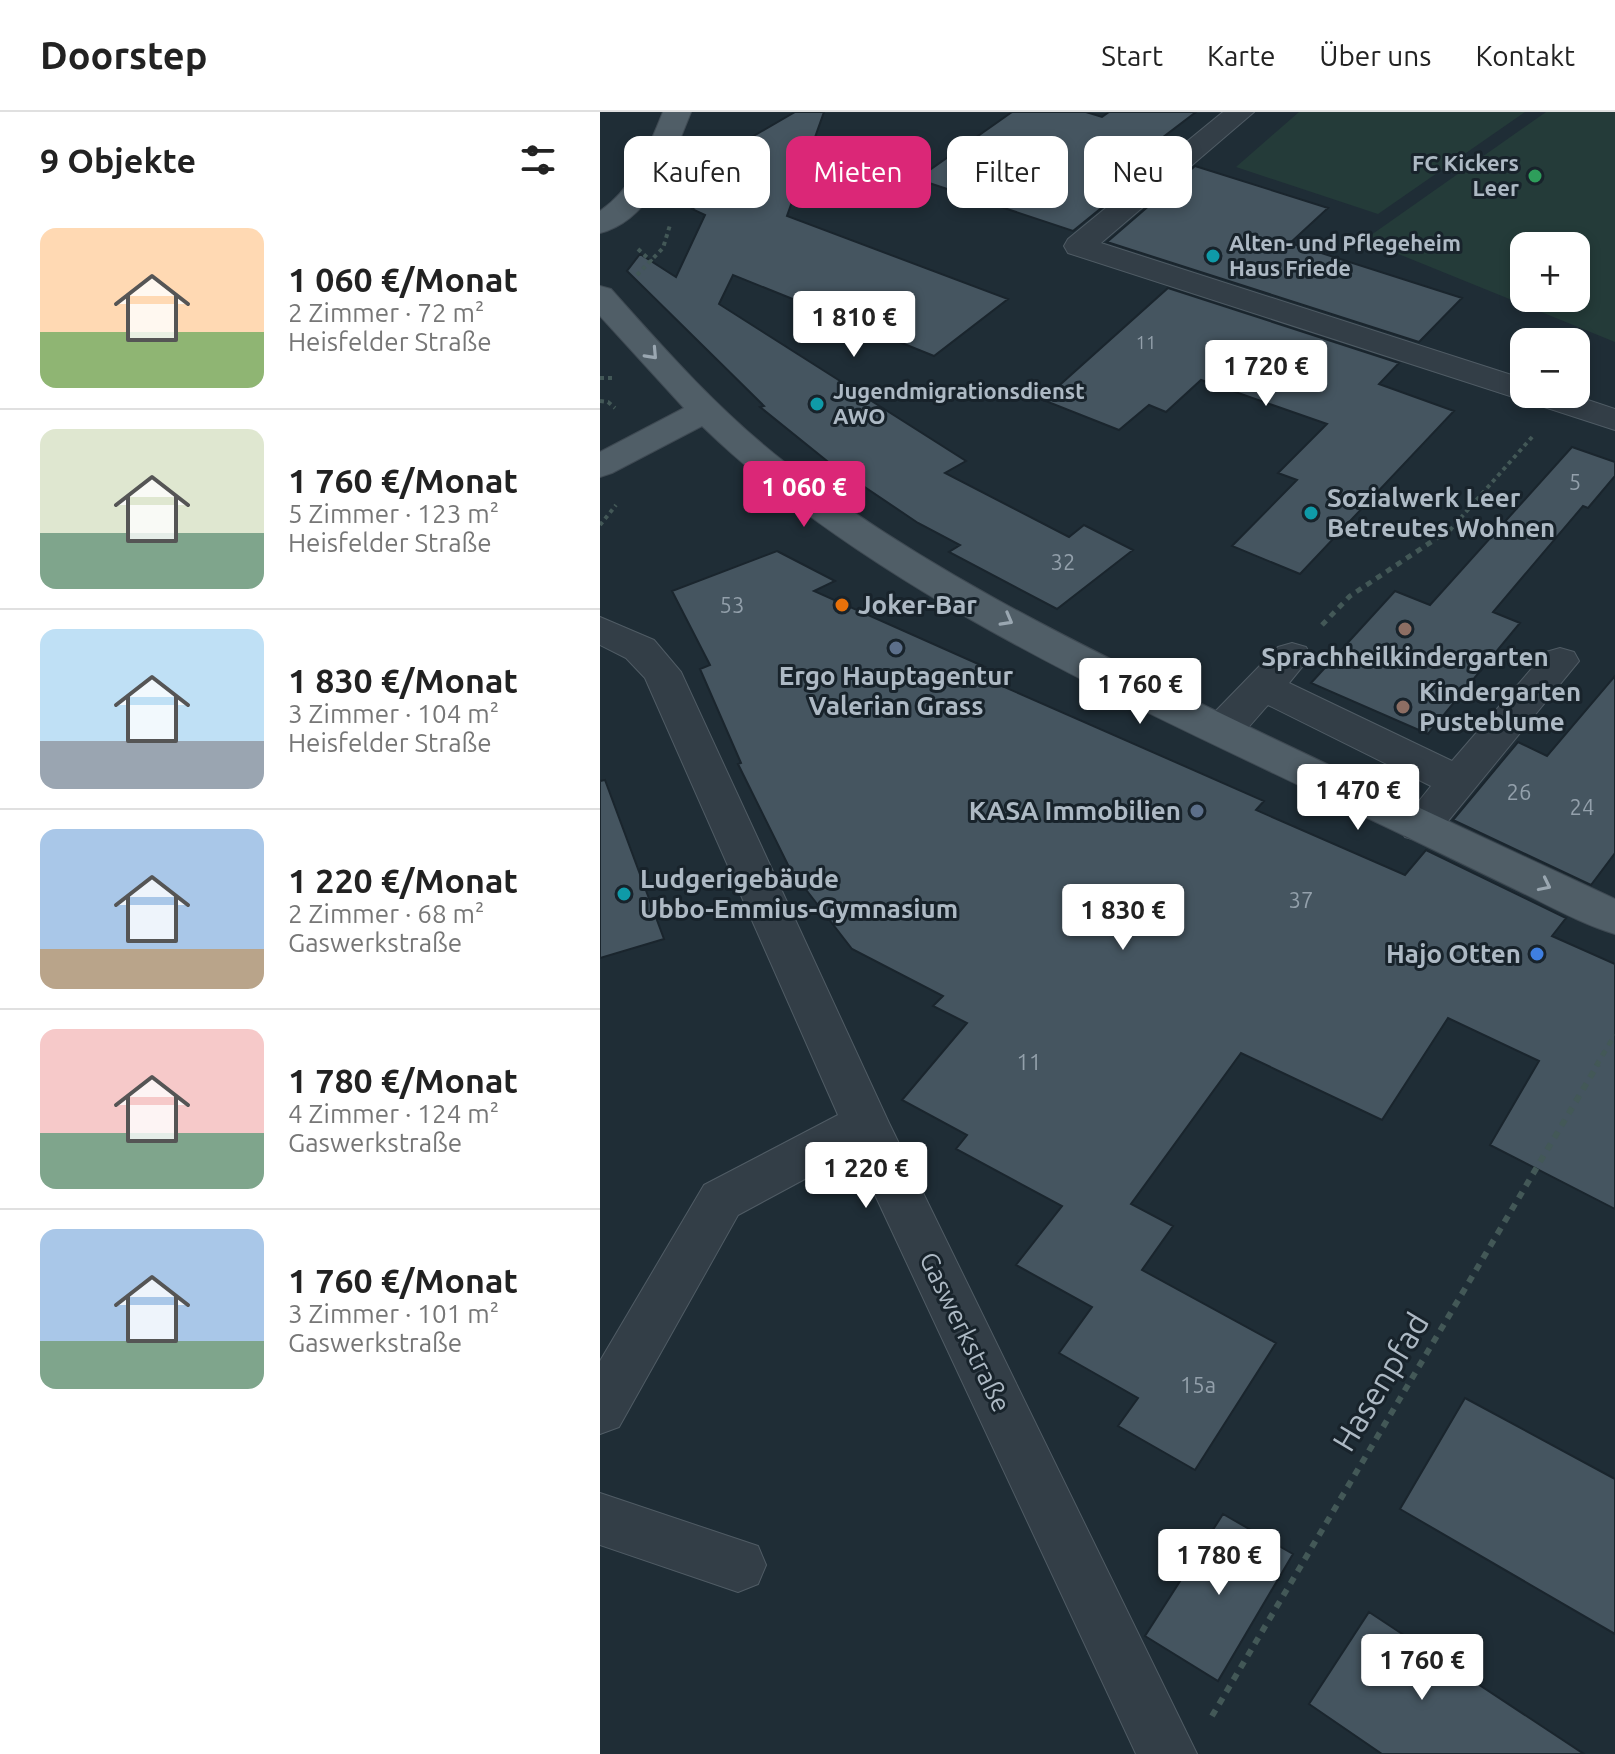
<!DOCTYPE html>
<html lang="de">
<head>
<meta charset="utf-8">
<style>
	:root { --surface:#fff; --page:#f6f6f6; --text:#222; --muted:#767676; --line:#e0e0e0; --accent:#db2777 }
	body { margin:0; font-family:Ubuntu,sans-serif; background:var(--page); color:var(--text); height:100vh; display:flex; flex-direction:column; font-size:30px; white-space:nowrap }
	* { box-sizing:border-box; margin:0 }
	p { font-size:26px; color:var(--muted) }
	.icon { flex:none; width:44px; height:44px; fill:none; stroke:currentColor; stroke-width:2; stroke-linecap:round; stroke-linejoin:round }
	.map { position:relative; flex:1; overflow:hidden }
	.panel { display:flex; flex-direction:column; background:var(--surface); width:600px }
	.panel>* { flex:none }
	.hud { position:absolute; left:24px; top:24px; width:760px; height:72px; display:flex; gap:16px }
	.tools { position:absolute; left:910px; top:120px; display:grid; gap:16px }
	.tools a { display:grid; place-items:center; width:80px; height:80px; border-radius:16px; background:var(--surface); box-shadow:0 4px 12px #0003; font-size:40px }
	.price { position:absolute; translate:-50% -68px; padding:0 18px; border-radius:8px; background:#fff; color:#222; font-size:26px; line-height:52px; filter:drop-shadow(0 2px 4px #0008) }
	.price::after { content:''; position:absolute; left:50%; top:48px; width:24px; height:18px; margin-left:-12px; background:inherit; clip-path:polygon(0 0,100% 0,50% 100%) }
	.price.active { background:var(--accent); color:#fff }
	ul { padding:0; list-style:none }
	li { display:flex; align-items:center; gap:24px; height:200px; padding:0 40px }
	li+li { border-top:2px solid var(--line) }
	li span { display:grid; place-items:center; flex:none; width:224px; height:160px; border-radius:16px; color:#555 }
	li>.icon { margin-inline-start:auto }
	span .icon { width:96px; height:96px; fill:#fffc; stroke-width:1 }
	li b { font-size:34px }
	h2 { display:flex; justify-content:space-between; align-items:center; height:96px; padding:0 40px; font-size:34px }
	.tag { padding:0 28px; border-radius:16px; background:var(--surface); box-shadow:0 4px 12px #0003; font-size:28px; line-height:72px }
	.tag.active { background:var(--accent); color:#fff }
	header { display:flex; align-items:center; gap:48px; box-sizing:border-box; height:112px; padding:0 40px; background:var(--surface); border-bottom:2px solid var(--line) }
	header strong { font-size:38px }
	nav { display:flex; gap:44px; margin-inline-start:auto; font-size:28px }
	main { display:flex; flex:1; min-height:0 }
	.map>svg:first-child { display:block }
	.green { fill:#243b39; fill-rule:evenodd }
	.building { fill:#455560; stroke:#1a252d; stroke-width:2 }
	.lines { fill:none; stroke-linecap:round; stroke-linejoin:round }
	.minor-casing { stroke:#505c65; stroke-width:2 }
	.major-casing { stroke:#3f4a53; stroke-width:2 }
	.path-far2 { stroke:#435857; stroke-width:4; stroke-dasharray:4 4; stroke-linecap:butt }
	.path-far1 { stroke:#435857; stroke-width:5; stroke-dasharray:6 6; stroke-linecap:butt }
	.path { stroke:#435857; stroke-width:6; stroke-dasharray:7 7; stroke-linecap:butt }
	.minor { fill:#333e47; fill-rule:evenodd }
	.major { fill:#505e67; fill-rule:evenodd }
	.oneway { stroke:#9aa7b1 }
	.leisure-dot { fill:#2e9e5b; stroke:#18232b; stroke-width:3 }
	.culture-dot { fill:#0f9aa8; stroke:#18232b; stroke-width:3 }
	.food-dot { fill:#e8710a; stroke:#18232b; stroke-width:3 }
	.education-dot { fill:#8d6e63; stroke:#18232b; stroke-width:3 }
	.service-dot { fill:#5c6f8a; stroke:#18232b; stroke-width:3 }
	.shop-dot { fill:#3f7fe0; stroke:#18232b; stroke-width:3 }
	.labels { text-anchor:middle; stroke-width:6; stroke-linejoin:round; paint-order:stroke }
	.far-number-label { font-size:18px; fill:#93a0ab }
	.far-poi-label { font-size:22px; font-weight:bold; fill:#adb9c4; stroke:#18232b; text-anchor:start }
	.number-label { font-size:22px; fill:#93a0ab }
	.poi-label { font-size:26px; font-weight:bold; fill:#adb9c4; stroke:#18232b; text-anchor:start }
	.street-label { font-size:26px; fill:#adb9c4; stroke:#18232b }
	.near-street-label { font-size:32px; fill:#adb9c4; stroke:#18232b }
</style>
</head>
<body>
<header>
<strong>Doorstep</strong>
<nav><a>Start</a><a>Karte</a><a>Über uns</a><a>Kontakt</a></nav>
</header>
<main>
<section class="panel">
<h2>9 Objekte<svg class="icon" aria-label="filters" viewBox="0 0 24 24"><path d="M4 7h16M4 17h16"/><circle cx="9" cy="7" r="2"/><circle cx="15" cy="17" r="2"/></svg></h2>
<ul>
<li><span style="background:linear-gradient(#ffd9b3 65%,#8fb573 0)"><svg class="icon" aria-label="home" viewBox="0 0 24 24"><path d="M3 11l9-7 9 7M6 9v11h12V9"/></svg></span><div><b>1 060 €/Monat</b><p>2 Zimmer · 72 m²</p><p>Heisfelder Straße</p></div></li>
<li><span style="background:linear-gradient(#dfe7d0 65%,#7fa58c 0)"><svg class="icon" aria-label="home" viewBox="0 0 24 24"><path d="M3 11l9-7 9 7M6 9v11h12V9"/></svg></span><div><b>1 760 €/Monat</b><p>5 Zimmer · 123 m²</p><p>Heisfelder Straße</p></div></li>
<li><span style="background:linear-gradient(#bfe0f5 70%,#9aa5b1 0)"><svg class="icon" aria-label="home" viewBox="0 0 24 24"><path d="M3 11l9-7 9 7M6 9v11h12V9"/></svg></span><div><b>1 830 €/Monat</b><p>3 Zimmer · 104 m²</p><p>Heisfelder Straße</p></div></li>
<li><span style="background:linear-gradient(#a9c7e8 75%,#b9a48a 0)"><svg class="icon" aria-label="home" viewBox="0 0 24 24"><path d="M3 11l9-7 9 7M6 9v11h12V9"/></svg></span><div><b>1 220 €/Monat</b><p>2 Zimmer · 68 m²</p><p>Gaswerkstraße</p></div></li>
<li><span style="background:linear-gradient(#f6c9c9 65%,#7fa58c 0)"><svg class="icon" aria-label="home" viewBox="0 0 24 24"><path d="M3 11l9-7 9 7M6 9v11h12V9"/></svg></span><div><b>1 780 €/Monat</b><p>4 Zimmer · 124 m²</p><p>Gaswerkstraße</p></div></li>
<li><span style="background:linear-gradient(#a9c7e8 70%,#7fa58c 0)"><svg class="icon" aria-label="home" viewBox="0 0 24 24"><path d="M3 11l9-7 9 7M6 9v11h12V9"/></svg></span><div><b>1 760 €/Monat</b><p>3 Zimmer · 101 m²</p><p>Gaswerkstraße</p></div></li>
</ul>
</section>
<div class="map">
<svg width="1015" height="1642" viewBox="0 0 1015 1642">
	<rect width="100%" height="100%" fill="#1f2d36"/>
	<path class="green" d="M699 0H925L778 102 636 55Z
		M946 0H1015V230L764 128ZM924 134H976V186H924Z"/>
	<path class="building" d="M195 0H224L187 104 408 187 334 244 133 163 119 192 366 349 345 361 469 425 484 413 533 438 457 497 349 440 360 433 318 411 232 353 160 295 164 294 27 159 40 142 76 165 105 103 92 97 135 71 104 59 114 53 107 51Z
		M412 0H486L502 5 509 0H596L545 39 564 45 473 119 317 67Z
		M595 54 728 96 690 131 862 186 819 230 507 130Z
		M568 176 799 251 779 272 854 299 700 462 632 434 697 368 678 361 727 312 601 268 566 300 549 293 519 318 443 288Z
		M972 335 1015 350V364L988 396 983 394 893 500 920 511 828 622 711 571 795 479 830 493Z
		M177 439 235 469 214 479 385 555 382 557 408 568 402 574 664 689 656 698 805 763 826 738 966 806 952 824 1015 852V1097L890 1033 939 949 848 906 782 1008 641 941 531 1092 573 1114 542 1158 676 1231 595 1358 518 1314 538 1286 459 1241 492 1195 416 1153 462 1094 356 1037 367 1023 302 988 367 911 333 894 343 884 252 837 190 757 138 652 141 651 100 557 110 553 72 479Z
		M1015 564V741L991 773 853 708 918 630 947 644Z
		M5 668 64 827 0 846V669Z
		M865 1286 1015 1367V1522L800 1397Z
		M623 1402 693 1442 618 1569 545 1524Z
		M769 1500 984 1642H782L709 1592Z"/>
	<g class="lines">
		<defs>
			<path id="minor" d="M623 0H654L501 131 924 267V282H970L1015 297V318L468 141 464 134 468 127Z
				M0 505 54 528 81 560 289 1011 597 1642H536L255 1040 138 1103 19 1315 0 1322V1249L104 1073 238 1003 45 566 26 546 0 533Z
				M692 531 706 535 711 544 689 571 852 649 946 540 960 536 974 540 979 549 835 725 820 729 805 725 799 714 831 674 668 593C649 613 638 637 607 628L601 618 607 608 678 535Z
				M0 1381 158 1434 166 1453 158 1472 138 1480 0 1433Z"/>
			<path id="major" d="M63 0H91C73 44 52 108 0 121V99C34 76 48 36 63 0Z
				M0 174 11 177C66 239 121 301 187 352 318 453 467 527 616 599 748 663 882 725 1015 787V822C982 812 952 795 921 780 867 754 812 727 757 701 540 596 277 483 102 314L12 361 0 365V340L84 296 0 204Z"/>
		</defs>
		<use href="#minor" class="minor-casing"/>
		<use href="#major" class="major-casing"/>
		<path class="path-far2" d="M38 137 52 150
			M37 163 63 136 70 113
			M0 266H12
			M0 289 8 290 15 296
			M0 413 16 393
			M850 418 933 324"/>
		<path class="path-far1" d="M722 513 750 484 852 416
			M996 954 1015 923"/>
		<path class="path" d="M612 1604 998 952"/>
		<use href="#minor" class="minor"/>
		<use href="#major" class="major"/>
	</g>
	<defs><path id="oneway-chevron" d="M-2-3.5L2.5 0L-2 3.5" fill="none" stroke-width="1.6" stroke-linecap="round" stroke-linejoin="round" transform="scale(2)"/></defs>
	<g class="oneway">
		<use href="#oneway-chevron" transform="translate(52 242) rotate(47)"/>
		<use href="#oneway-chevron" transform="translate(407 508) rotate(29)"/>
		<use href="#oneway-chevron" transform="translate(945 773) rotate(26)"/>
	</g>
	<circle class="leisure-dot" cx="935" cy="64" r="8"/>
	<g class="culture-dot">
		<circle cx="613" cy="144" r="8"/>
		<circle cx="217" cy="292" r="8"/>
		<circle cx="711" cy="401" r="8"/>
		<circle cx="24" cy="782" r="8"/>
	</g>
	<circle class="food-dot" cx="242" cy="493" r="8"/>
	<g class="education-dot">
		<circle cx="805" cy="517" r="8"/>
		<circle cx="803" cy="595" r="8"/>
	</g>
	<g class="service-dot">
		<circle cx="296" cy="536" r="8"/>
		<circle cx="597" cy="699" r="8"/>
	</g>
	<circle class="shop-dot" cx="937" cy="842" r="8"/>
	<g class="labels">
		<g class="far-number-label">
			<text x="546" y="237">11</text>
		</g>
		<g class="far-poi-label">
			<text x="919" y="59" text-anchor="end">FC Kickers<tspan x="919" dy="25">Leer</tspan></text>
			<text x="629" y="139">Alten- und Pflegeheim<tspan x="629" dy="25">Haus Friede</tspan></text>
			<text x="233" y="287">Jugendmigrationsdienst<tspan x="233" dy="25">AWO</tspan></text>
		</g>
		<g class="number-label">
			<text x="975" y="378">5</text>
			<text x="463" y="458">32</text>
			<text x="132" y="501">53</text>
			<text x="919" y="688">26</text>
			<text x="982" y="703">24</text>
			<text x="701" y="796">37</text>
			<text x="429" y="958">11</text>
			<text x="598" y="1281">15a</text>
		</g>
		<g class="poi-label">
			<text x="727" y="395">Sozialwerk Leer<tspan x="727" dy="30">Betreutes Wohnen</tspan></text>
			<text x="258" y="502">Joker-Bar</text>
			<text x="805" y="554" text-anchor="middle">Sprachheilkindergarten</text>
			<text x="296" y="573" text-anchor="middle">Ergo Hauptagentur<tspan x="296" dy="30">Valerian Grass</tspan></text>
			<text x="819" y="589">Kindergarten<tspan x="819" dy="30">Pusteblume</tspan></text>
			<text x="581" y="708" text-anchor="end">KASA Immobilien</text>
			<text x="40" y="776">Ludgerigebäude<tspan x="40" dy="30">Ubbo-Emmius-Gymnasium</tspan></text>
			<text x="921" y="851" text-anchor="end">Hajo Otten</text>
		</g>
		<g class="street-label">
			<text transform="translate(365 1220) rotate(64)" y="9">Gaswerkstraße</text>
		</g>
		<g class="near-street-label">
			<text transform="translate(781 1270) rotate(-59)" y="11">Hasenpfad</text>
		</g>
	</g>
</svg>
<div class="tools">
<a>+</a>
<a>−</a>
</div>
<b class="price" style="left:254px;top:247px">1 810 €</b>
<b class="price" style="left:666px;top:296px">1 720 €</b>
<b class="price active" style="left:204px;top:417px">1 060 €</b>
<b class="price" style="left:540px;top:614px">1 760 €</b>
<b class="price" style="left:758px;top:720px">1 470 €</b>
<b class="price" style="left:523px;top:840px">1 830 €</b>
<b class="price" style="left:266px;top:1098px">1 220 €</b>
<b class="price" style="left:619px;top:1485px">1 780 €</b>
<b class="price" style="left:822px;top:1590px">1 760 €</b>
<div class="hud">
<a class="tag">Kaufen</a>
<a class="tag active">Mieten</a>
<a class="tag">Filter</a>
<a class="tag">Neu</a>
</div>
</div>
</main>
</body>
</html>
